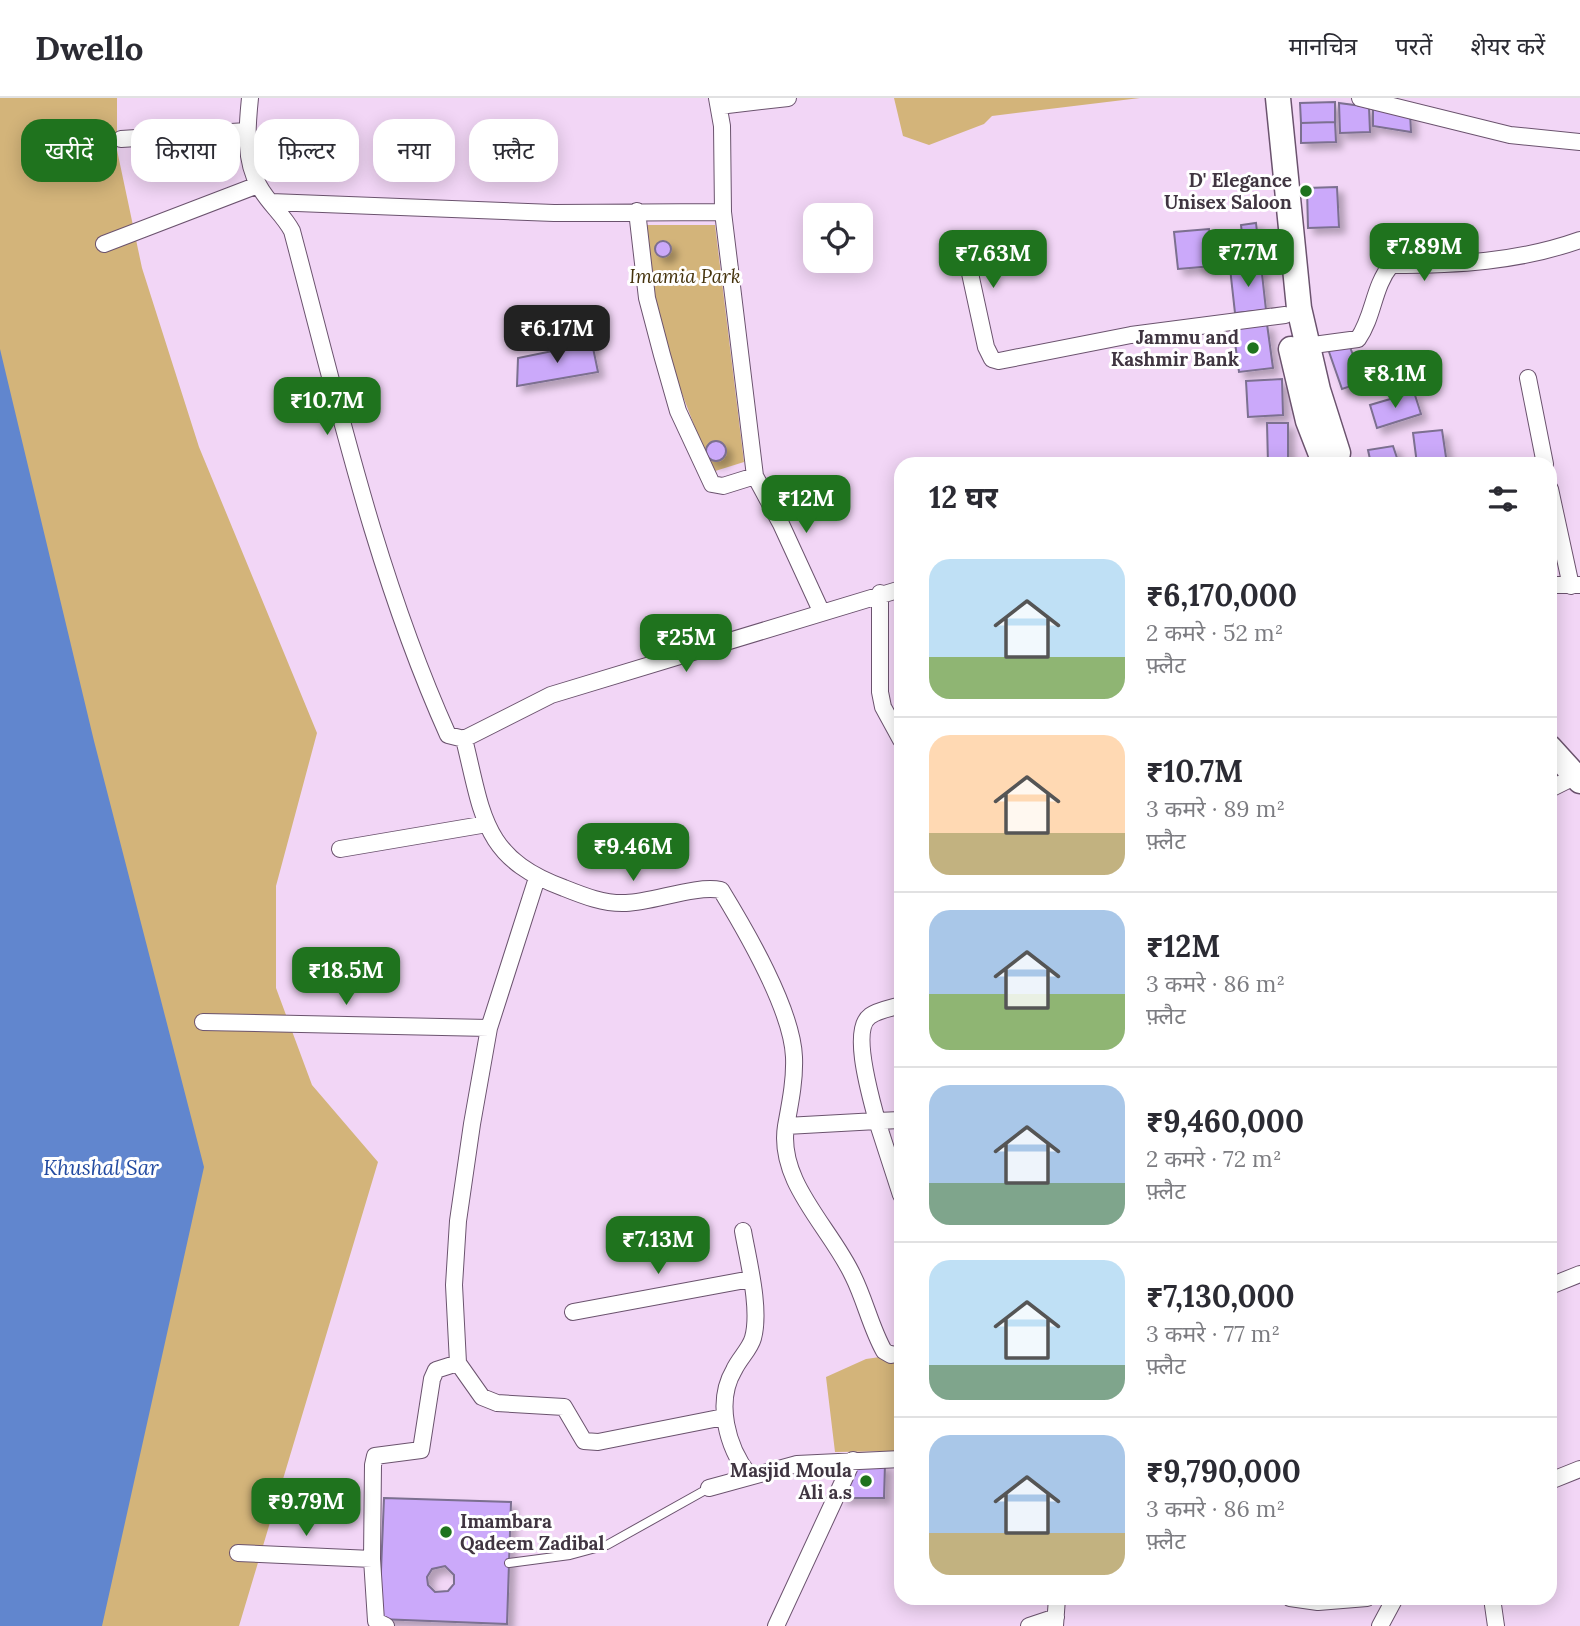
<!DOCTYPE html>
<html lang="hi">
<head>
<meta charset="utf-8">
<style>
	:root { --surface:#fff; --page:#f2f2f3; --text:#2b2b33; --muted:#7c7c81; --line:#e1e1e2; --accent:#1f731e }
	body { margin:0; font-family:Lora,"Noto Sans Devanagari",serif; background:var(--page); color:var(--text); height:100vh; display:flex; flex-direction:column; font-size:26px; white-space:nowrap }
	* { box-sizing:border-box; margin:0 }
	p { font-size:23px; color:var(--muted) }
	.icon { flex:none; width:38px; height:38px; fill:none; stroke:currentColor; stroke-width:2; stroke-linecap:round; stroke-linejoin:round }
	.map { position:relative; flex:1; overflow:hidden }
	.side { position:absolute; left:894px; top:359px; width:663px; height:1148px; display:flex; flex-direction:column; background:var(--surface); border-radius:21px; box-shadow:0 4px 18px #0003 }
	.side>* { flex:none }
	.top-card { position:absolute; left:21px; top:21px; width:665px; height:63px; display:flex; gap:14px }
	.tools { position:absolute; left:803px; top:105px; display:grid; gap:14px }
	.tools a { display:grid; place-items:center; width:70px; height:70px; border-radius:14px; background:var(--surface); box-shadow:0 4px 18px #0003; font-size:35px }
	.price { position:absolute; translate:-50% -60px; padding:0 16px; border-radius:14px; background:var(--accent); color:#fff; font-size:23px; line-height:46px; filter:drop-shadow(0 2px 4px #0008) }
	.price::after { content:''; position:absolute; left:50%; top:42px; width:21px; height:16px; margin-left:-10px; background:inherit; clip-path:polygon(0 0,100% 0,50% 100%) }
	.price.active { background:#222; color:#fff }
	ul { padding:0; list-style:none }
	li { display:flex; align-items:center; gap:21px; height:175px; padding:0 35px }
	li+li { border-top:2px solid var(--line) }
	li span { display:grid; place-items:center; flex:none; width:196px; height:140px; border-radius:21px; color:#555 }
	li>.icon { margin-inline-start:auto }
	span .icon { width:84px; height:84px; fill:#fffc; stroke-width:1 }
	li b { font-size:30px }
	h2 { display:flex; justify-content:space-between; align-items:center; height:84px; padding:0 35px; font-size:30px }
	.pill { padding:0 24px; border-radius:21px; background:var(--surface); box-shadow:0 4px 18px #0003; font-size:24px; line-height:63px }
	.pill.active { background:var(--accent); color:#fff }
	header { display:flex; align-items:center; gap:42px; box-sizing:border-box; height:98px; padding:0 35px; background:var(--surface); border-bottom:2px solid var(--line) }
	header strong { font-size:33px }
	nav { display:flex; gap:38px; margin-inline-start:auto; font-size:24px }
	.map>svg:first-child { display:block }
	.green { fill:#d3b47a }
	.water { fill:#6186ce }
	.building { fill:#cba9fa; stroke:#7c6f90; stroke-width:2; fill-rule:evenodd; filter:url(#shadow) }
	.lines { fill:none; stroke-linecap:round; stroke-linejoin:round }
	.service-casing { stroke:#6b536e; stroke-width:10 }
	.minor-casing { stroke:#6b536e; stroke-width:18 }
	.trunk-casing { stroke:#6b536e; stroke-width:27 }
	.service { stroke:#fff; stroke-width:8 }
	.minor { stroke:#fff; stroke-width:16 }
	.trunk { stroke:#fff; stroke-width:24 }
	.poi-dot { fill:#1f731e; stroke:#fff; stroke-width:2.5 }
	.labels { text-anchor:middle; stroke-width:6; stroke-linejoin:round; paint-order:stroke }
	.poi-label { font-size:19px; font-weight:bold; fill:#403541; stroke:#fff; text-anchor:end }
	.park-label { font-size:19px; font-style:italic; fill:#45330c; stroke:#fff }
	.water-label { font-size:21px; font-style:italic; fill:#234ba1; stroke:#fff }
</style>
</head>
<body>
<header>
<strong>Dwello</strong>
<nav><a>मानचित्र</a><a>परतें</a><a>शेयर करें</a></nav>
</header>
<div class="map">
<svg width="1580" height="1528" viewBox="0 0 1580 1528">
	<defs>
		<filter id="shadow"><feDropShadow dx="6" dy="6" stdDeviation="3.5" flood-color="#0004"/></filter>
	</defs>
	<rect width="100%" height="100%" fill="#f2d6f6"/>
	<path class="green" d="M0 0H117V52L142 170 199 349 317 635 276 788V890L312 987 378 1064 239 1528H0Z
		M894 0H1140L992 18 984 26 929 47 903 38Z
		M643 127H715L744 364 712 374 668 259 650 200Z
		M901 1256V1353L835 1354 826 1279 866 1261Z"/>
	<path class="water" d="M0 251 94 643 204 1069 102 1528H0Z"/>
	<path class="building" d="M1335 4V24L1301 25 1300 5Z
		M1339 5 1369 9 1370 34 1340 35Z
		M1373 9 1410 15 1411 34 1373 28Z
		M1335 24 1336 44 1301 45V25Z
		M1337 89 1339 129 1308 130 1307 90Z
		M1256 125 1260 160 1245 162 1241 127Z
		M1209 131 1213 168 1178 171 1174 134Z
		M655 151a8 8 0 1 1 16 0a8 8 0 1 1-16 0Z
		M1261 167 1266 212 1235 215 1230 170Z
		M1267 226 1273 270 1239 274 1233 230Z
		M592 245 598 274 517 288 518 260Z
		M1350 249 1363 284 1342 291 1328 251Z
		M1282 281 1283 317 1248 319 1246 283Z
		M1414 294 1421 316 1377 330 1370 307Z
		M1267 325H1288V366H1268Z
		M1442 332 1447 366H1417L1413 335Z
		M706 353a10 10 0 1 1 20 0a10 10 0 1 1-20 0Z
		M1393 348 1399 366H1371L1368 352Z
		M855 1366H885L884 1400H840Z
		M384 1400 511 1404 507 1526 379 1521ZM445 1468 454 1477V1486L448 1493 435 1494 428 1487 427 1479 432 1471Z"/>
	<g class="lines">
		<defs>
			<path id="service" d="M509 1465 570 1457 607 1447 709 1390"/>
			<path id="minor" d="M250 0C247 29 244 62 259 88 268 105 283 116 292 133 337 302 376 477 448 637L464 641 551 597 901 491
				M717 0 722 28 723 114 755 378 781 426 821 513
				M1360 0 1510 37 1580 44
				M719 8 788 0
				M121 41 247 33
				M271 104 554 115 723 114
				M637 113 647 200 662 257 678 313 712 386 723 388 755 378
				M963 143 986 249 992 261 999 263 1131 237 1285 217
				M104 146 258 87
				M1306 248 1358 241C1374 218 1373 189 1391 167 1456 167 1518 164 1580 142
				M1528 280 1545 366
				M1550 391 1571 488
				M1550 487H1580
				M880 495V594L883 609 901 642
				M464 641C483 717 482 760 564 790 584 798 604 806 626 805 654 804 695 787 721 792 746 833 792 911 794 959 795 982 790 1006 786 1028
				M1550 691 1576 678
				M340 751 487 726
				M537 780 489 930 472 1026 458 1123 454 1187 458 1265 482 1299 497 1305 564 1309 584 1343 598 1344 724 1319
				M901 907C892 910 878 912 870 918 850 932 872 1003 877 1023L786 1028C777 1084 831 1130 853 1178 865 1202 871 1230 884 1253L891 1257 901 1255
				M203 924 489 930
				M901 1022 877 1023 901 1097
				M743 1133C748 1162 761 1211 753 1240 750 1251 739 1261 734 1272 715 1304 727 1349 749 1377
				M1550 1188 1580 1176
				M573 1214 751 1181
				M1550 1383 1580 1371
				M709 1390 797 1366 901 1361
				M238 1455 372 1461
				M1290 1500 1318 1504 1367 1500
				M1492 1500 1496 1528
				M386 1528 376 1523 372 1461 373 1367 375 1358 421 1352 432 1281 436 1272 458 1265
				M776 1528 853 1362
				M1029 1528 1056 1519
				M1055 1528 1057 1500
				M1380 1528 1395 1500"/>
			<path id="trunk" d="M1278 0 1299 210 1318 292 1338 355
				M1291 251 1308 323 1320 354
				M1550 650 1580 683"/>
		</defs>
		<use href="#service" class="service-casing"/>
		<use href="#minor" class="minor-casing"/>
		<use href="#trunk" class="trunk-casing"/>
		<use href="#service" class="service"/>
		<use href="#minor" class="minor"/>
		<use href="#trunk" class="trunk"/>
	</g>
	<g class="poi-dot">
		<circle cx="1306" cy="93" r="7"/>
		<circle cx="1253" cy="250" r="7"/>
		<circle cx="866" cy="1383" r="7"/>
		<circle cx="446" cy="1434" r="7"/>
	</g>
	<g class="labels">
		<g class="poi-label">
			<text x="1292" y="89">D' Elegance<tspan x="1292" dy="22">Unisex Saloon</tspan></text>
			<text x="1239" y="246">Jammu and<tspan x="1239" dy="22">Kashmir Bank</tspan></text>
			<text x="852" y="1379">Masjid Moula<tspan x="852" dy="22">Ali a.s</tspan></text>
			<text x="460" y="1430" text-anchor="start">Imambara<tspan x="460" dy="22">Qadeem Zadibal</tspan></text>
		</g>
		<g class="park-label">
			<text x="685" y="185">Imamia Park</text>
		</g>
		<g class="water-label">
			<text x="101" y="1077">Khushal Sar</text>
		</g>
	</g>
</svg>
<div class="tools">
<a><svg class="icon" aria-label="locate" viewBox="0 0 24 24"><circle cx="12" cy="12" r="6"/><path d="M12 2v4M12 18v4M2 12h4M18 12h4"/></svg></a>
</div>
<b class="price" style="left:1424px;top:185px">₹7.89M</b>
<b class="price" style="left:1248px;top:191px">₹7.7M</b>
<b class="price" style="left:993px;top:192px">₹7.63M</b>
<b class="price active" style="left:557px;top:267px">₹6.17M</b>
<b class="price" style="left:1395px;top:312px">₹8.1M</b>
<b class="price" style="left:327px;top:339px">₹10.7M</b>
<b class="price" style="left:806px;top:437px">₹12M</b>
<b class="price" style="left:686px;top:576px">₹25M</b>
<b class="price" style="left:633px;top:785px">₹9.46M</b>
<b class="price" style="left:346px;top:909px">₹18.5M</b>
<b class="price" style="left:658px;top:1178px">₹7.13M</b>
<b class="price" style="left:306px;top:1440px">₹9.79M</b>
<div class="top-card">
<a class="pill active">खरीदें</a>
<a class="pill">किराया</a>
<a class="pill">फ़िल्टर</a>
<a class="pill">नया</a>
<a class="pill">फ़्लैट</a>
</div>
<section class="side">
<h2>12 घर<svg class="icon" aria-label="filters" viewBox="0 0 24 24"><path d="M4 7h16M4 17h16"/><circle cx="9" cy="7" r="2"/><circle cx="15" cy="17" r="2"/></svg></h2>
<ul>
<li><span style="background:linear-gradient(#bfe0f5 70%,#8fb573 0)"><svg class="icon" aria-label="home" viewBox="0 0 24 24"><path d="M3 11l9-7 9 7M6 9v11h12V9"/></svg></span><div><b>₹6,170,000</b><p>2 कमरे · 52 m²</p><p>फ़्लैट</p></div></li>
<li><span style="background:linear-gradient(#ffd9b3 70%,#c2b280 0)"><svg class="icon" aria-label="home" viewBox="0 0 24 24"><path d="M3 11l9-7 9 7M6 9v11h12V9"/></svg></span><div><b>₹10.7M</b><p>3 कमरे · 89 m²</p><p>फ़्लैट</p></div></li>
<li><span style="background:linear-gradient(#a9c7e8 60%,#8fb573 0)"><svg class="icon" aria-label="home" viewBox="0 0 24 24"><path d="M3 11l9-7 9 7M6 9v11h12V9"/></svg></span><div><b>₹12M</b><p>3 कमरे · 86 m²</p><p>फ़्लैट</p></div></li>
<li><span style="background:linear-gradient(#a9c7e8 70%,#7fa58c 0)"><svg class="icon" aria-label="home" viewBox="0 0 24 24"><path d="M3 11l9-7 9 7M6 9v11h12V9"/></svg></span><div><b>₹9,460,000</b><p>2 कमरे · 72 m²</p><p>फ़्लैट</p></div></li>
<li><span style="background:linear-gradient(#bfe0f5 75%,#7fa58c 0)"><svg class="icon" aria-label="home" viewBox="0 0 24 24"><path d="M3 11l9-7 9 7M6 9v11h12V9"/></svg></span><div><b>₹7,130,000</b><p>3 कमरे · 77 m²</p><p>फ़्लैट</p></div></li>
<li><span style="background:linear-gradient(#a9c7e8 70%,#c2b280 0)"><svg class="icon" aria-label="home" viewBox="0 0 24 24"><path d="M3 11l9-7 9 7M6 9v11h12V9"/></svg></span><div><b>₹9,790,000</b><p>3 कमरे · 86 m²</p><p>फ़्लैट</p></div></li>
</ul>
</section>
</div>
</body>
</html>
